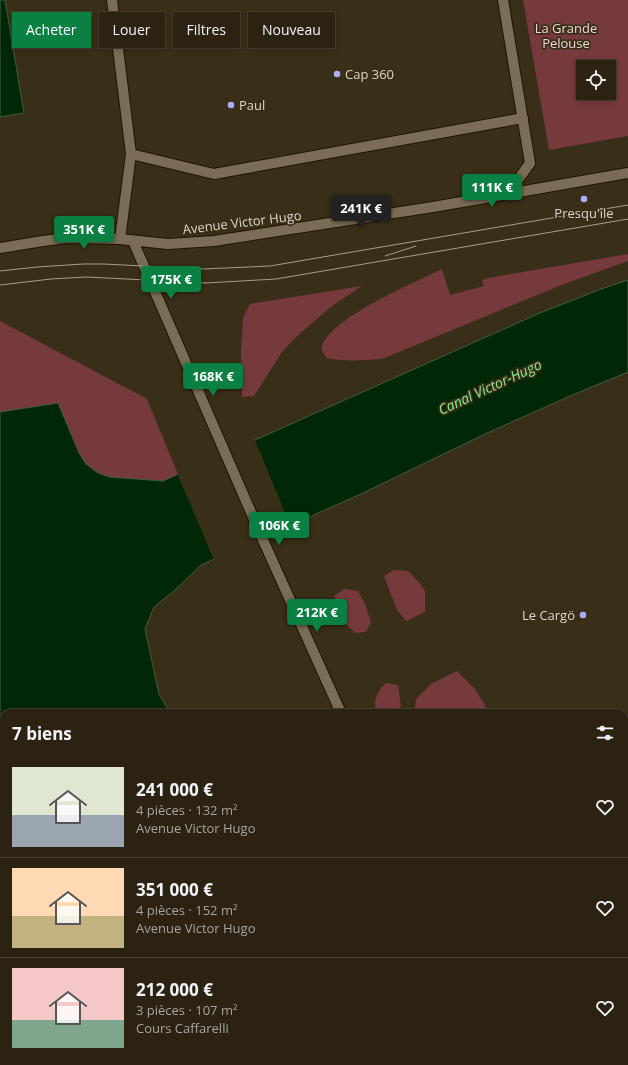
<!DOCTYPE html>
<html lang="fr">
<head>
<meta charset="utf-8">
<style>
	:root { --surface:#2b2211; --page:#372f1f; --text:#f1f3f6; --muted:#a6a49f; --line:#473f31; --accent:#0b8043 }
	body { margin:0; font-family:"Open Sans",sans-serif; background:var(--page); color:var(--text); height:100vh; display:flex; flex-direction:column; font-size:15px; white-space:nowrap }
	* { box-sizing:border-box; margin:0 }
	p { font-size:13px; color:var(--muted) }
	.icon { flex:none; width:22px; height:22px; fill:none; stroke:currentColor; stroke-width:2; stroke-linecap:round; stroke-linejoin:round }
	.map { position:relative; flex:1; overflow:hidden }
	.side { position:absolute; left:0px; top:709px; width:628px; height:356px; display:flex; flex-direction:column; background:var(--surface); border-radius:12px 12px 0 0; box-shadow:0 2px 6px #0003,0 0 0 1px var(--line) }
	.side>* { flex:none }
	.top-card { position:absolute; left:12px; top:12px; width:400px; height:36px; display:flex; gap:8px }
	.fabs { position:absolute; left:576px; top:60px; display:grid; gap:8px }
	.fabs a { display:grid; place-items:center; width:40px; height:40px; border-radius:0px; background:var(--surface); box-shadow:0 2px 6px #0003,0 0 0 1px var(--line); font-size:20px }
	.price { position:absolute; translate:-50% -34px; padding:0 9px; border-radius:4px; background:var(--accent); color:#fff; font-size:13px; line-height:26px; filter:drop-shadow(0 1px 2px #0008) }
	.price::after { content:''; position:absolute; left:50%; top:24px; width:12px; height:9px; margin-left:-6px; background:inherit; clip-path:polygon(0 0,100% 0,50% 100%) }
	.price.current { background:#222; color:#fff }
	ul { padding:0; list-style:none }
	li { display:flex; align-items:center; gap:12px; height:100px; padding:0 12px }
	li+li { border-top:1px solid var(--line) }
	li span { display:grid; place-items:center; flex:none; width:112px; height:80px; border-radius:0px; color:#555 }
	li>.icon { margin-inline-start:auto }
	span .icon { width:48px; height:48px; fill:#fffc; stroke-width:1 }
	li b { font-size:17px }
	h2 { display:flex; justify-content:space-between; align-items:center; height:48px; padding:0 12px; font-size:17px }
	.chip { padding:0 14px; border-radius:0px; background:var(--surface); box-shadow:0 2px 6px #0003,0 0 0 1px var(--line); font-size:14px; line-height:36px }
	.chip.current { background:var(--accent); color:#fff }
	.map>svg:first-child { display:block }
	.green { fill:#763a3d; fill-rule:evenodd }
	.water { fill:#002806; stroke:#425c40 }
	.pier { fill:#392e17 }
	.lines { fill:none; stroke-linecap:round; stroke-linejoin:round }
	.pedestrian-casing { stroke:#201501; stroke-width:12 }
	.minor-casing { stroke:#201501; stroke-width:12 }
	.tertiary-casing { stroke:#201501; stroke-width:12 }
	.secondary-casing { stroke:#201501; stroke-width:12 }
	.pedestrian { stroke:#7b6d55; stroke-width:10 }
	.minor { stroke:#7b6d55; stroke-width:10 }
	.tertiary { stroke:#7b6d55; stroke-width:10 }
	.secondary { stroke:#8c8646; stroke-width:10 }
	.tram { stroke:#a69e8d; stroke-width:1 }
	.poi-dot { fill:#acaffb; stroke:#392e17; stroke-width:1.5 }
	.labels { text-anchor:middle; stroke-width:3.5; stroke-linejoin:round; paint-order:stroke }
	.park-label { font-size:13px; fill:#f2d6d6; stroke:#392e17 }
	.poi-label { font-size:13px; fill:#ddd6c9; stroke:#392e17; text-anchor:start }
	.street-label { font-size:13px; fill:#ddd6c9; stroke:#392e17 }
	.water-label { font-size:14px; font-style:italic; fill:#88ed93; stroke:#392e17 }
</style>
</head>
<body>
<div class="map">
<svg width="628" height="1065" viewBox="0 0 628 1065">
	<rect width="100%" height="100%" fill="#392e17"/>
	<path class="green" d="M523 0H628V136L549 150ZM583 67H609V93H583Z
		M628 254V261L559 286 382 359C363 360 345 362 327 358 324 354 321 351 322 347 328 319 416 282 442 269L450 295 484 286 482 280 488 278Z
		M362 286 332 306 296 337 282 352 254 396 242 397 241 353 243 318 250 304Z
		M0 321 147 399 178 474 163 481 109 477 98 473 86 464 79 453 58 403 0 412Z
		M394 570 408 571 419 582 425 591V612L406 621 397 610 384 576Z
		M344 589 358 591 365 604 371 622 366 632 355 633 344 622 334 596Z
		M457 671 475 689 487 709 485 713H414L416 699 431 684Z
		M386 683 398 685 401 706 397 713H376C373 701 377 691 386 683Z"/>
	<path class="water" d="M0 0H5L24 113 0 117Z
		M628 280V372L570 396 485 434 361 494 201 565 175 590 154 607 145 629 159 694 170 713H4V896L0 892V412L58 403 79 453 86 464 98 473 109 477 163 481 540 313 601 289Z
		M171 1061H506L511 1065H175Z"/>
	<path class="pier" d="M254 438 291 527 214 560 177 473Z"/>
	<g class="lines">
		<defs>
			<path id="pedestrian" d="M112 0 131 154 120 239
				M503 0 530 163
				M131 154 214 174 523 118"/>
			<path id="minor" d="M508 194 530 163
				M624 829 628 825"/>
			<path id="tertiary" d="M133 241 263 540 341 713
				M0 248 43 241 66 238 120 239 168 244 214 241 433 207 628 173
				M624 1054 628 1058"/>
			<path id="secondary" d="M0 989 4 992
				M84 1061 88 1065
				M0 1062 3 1065"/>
		</defs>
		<use href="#pedestrian" class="pedestrian-casing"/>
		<use href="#minor" class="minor-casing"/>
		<use href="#tertiary" class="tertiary-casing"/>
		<use href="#secondary" class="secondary-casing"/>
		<use href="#pedestrian" class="pedestrian"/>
		<use href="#minor" class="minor"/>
		<use href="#tertiary" class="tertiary"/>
		<use href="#secondary" class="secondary"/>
		<path class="tram" d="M385 256 416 246
			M0 271 37 267 83 264H104L203 269 270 266 628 205
			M0 285 51 279 86 277 206 283 276 279 628 219"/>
	</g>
	<g class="poi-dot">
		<circle cx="337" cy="74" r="4"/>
		<circle cx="231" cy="105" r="4"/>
		<circle cx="584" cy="199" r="4"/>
		<circle cx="583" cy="615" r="4"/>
	</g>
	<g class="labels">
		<g class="park-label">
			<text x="566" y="33">La Grande<tspan x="566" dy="15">Pelouse</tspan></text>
		</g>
		<g class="poi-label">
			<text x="345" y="79">Cap 360</text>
			<text x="239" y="110">Paul</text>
			<text x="584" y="218" text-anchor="middle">Presqu'île</text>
			<text x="575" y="620" text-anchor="end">Le Cargö</text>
		</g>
		<g class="street-label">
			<text transform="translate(242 222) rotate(-7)" y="5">Avenue Victor Hugo</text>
		</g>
		<g class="water-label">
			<text transform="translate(490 387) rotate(-25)" y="5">Canal Victor-Hugo</text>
		</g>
	</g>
</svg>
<div class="fabs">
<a><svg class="icon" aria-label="locate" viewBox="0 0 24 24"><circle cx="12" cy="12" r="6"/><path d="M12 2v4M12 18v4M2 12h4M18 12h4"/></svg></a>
</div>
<b class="price" style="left:492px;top:208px">111K €</b>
<b class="price current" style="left:361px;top:229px">241K €</b>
<b class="price" style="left:84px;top:250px">351K €</b>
<b class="price" style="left:171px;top:300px">175K €</b>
<b class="price" style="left:213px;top:397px">168K €</b>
<b class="price" style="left:279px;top:546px">106K €</b>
<b class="price" style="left:317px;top:633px">212K €</b>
<div class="top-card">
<a class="chip current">Acheter</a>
<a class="chip">Louer</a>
<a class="chip">Filtres</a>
<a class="chip">Nouveau</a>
</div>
<section class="side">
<h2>7 biens<svg class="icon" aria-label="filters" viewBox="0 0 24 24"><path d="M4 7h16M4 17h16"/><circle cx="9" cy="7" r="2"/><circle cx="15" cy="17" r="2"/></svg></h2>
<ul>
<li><span style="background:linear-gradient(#dfe7d0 60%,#9aa5b1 0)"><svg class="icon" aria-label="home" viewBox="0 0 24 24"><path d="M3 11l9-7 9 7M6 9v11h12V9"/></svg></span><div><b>241 000 €</b><p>4 pièces · 132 m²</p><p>Avenue Victor Hugo</p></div><svg class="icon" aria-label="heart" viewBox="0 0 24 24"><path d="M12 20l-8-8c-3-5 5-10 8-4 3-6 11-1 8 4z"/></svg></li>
<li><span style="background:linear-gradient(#ffd9b3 60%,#c2b280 0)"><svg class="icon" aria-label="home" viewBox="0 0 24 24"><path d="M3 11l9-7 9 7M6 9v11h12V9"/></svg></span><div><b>351 000 €</b><p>4 pièces · 152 m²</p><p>Avenue Victor Hugo</p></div><svg class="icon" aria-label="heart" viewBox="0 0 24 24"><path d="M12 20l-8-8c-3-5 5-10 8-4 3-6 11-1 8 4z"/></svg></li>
<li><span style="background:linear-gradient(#f6c9c9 65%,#7fa58c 0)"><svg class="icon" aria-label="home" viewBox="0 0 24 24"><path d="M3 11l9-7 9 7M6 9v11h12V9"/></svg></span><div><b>212 000 €</b><p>3 pièces · 107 m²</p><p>Cours Caffarelli</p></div><svg class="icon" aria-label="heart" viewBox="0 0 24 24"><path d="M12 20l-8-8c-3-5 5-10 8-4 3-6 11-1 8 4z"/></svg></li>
</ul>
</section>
</div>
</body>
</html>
